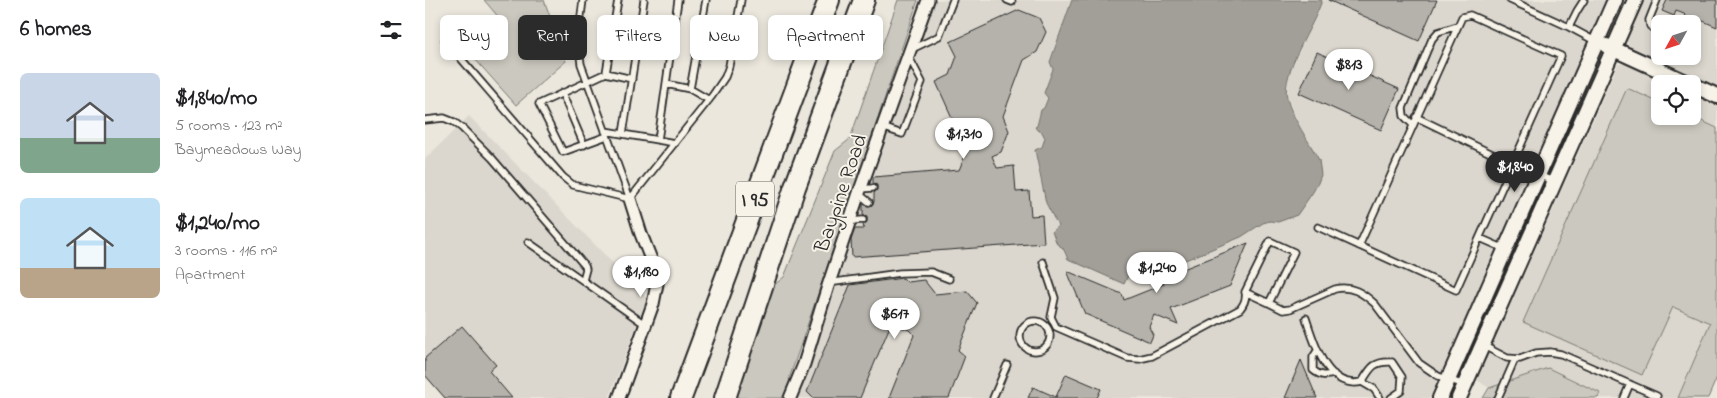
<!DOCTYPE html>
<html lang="en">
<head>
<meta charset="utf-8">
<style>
	:root { --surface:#fff; --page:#f2f2f2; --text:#202124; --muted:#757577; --accent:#2b2b2b }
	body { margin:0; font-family:"Indie Flower",sans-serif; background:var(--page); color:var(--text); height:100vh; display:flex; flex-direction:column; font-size:19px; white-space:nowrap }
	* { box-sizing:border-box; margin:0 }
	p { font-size:16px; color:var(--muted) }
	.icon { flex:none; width:28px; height:28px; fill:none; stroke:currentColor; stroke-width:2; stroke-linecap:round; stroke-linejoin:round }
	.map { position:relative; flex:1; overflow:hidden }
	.side { display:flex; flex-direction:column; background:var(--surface); width:425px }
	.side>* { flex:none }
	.hud { position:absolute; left:15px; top:15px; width:475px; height:45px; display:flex; gap:10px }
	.needle { width:32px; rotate:230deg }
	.fabs { position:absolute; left:1226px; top:15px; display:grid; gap:10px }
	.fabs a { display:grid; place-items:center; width:50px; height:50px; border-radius:8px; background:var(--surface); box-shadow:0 2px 8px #0003; font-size:25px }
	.price { position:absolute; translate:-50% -42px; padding:0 11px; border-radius:18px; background:#fff; color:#222; font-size:16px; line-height:32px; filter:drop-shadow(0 1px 2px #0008) }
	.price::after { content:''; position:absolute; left:50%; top:30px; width:15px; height:11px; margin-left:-8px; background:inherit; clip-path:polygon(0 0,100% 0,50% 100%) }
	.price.active { background:var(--accent); color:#fff }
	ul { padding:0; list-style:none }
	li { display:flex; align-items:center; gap:15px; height:125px; padding:0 20px }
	li span { display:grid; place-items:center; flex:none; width:140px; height:100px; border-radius:8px; color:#555 }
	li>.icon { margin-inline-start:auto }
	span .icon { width:60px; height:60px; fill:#fffc; stroke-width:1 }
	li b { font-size:21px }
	h2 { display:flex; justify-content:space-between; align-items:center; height:60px; padding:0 20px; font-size:21px }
	.pill { padding:0 18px; border-radius:8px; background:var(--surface); box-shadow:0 2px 8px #0003; font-size:18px; line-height:45px }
	.pill.active { background:var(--accent); color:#fff }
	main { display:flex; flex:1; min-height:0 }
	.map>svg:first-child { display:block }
	.built { fill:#dbd7ce; fill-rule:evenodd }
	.green { fill:#cbc8bf; stroke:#7b7a75 }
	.water { fill:#a29f98; stroke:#72716c }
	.building { fill:#b5b2ab; stroke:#2b2b2b }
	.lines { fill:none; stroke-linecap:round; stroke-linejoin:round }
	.service-casing { stroke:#2b2b2b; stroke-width:9 }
	.minor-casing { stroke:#2b2b2b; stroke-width:15 }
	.tertiary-casing { stroke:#2b2b2b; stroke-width:18 }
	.motorway-casing { stroke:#2b2b2b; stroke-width:24 }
	.service { stroke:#f7f3e8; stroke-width:5.5 }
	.minor { stroke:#f7f3e8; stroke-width:11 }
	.tertiary { stroke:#f7f3e8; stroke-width:14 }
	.motorway { stroke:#f7f3e8; stroke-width:20 }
	.labels { text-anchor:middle; stroke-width:4; stroke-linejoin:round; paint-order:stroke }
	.shield { fill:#f7f3e8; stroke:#686764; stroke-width:1 }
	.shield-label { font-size:20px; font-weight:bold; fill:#2b2b2b }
	.street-label { font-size:21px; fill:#2b2b2b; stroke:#f7f3e8 }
</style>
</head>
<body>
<main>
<section class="side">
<h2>6 homes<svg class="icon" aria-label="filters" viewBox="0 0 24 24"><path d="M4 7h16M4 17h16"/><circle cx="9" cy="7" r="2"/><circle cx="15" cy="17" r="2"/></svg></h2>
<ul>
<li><span style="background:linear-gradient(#c9d6e8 65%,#7fa58c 0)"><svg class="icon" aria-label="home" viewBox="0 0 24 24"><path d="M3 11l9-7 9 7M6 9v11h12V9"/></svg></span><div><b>$1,840/mo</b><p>5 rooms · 123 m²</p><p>Baymeadows Way</p></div></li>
<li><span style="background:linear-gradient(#bfe0f5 70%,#b9a48a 0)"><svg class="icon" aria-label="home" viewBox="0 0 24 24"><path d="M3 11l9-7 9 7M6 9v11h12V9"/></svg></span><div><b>$1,240/mo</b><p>3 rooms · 116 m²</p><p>Apartment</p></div></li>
</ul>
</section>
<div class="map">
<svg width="1292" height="398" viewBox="0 0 1292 398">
	<rect width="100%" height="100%" fill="#ebe7dd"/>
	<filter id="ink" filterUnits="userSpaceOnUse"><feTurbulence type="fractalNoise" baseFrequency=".02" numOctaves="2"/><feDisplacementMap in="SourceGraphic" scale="10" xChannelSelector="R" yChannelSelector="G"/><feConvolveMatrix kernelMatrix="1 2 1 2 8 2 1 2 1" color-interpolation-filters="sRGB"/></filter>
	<g filter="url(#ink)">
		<path class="built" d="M510 0H647L625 62 628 69 620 93 623 98 619 108 615 115 612 126V130L617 132 620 138 617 147 610 150 621 203 633 227 640 255 708 265 729 273 827 231 838 223 845 221 853 222 888 192 896 175 862 97 863 77 897 0H1184L1008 398H369L414 274 424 229Z
			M1215 0H1292V89L1209 52 1202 42 1203 29ZM1235 24H1268V56H1235Z
			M1193 64H1204L1249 84H1235V103L1202 88 1247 306 1286 323 1253 398H1173L1175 393 1123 368 1064 388 1052 380Z
			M1268 92 1292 102V128L1266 116H1268Z
			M44 116 222 298 184 398H19L0 376V159Z"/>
		<path class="green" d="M59 0H119L141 61 91 105 41 49 76 20Z
			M473 0H493L364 379 367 382 359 398H311L348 286 359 277 410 151 425 139Z
			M1202 88 1235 103V116H1266L1292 128V377L1283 398H1253L1285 323 1248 307 1217 375 1098 322Z
			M1123 368 1175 393 1173 398H1058L1064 388Z"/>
		<path class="water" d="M647 0H897C889 27 856 71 862 98 866 116 885 143 894 160L896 175 893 183 888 192 872 215 853 222 845 221 838 223 816 237 729 273 708 265 699 284 643 259 638 248 632 244 627 231 633 226 621 203 610 150 617 147 620 138 617 132 612 130 610 127 612 126 616 110 619 108 623 98 619 93 628 69 625 62Z"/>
		<path class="building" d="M903 0H1012L994 41Z
			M1242 0H1292V27L1271 18 1269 24 1259 14 1251 11 1249 16 1237 11Z
			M594 10 614 18 621 32 612 52 599 60 578 116 584 131 576 152 567 156 572 168 589 166 591 192 604 191 606 216 617 215 619 243 427 257 426 240 430 229H439L438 225 442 222V217L438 215V204L443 206 447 205 449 202V193L452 190V185L448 183V177L534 170 542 151 511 82 525 75 532 56 525 42Z
			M892 52 974 89 956 130 874 93Z
			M823 243 805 286 746 309 753 325 729 315 724 327 728 335 725 342 660 314 642 271 697 294 699 300 739 284 736 278Z
			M478 278 482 282 499 280 510 294 542 291 552 303 533 350 540 356 524 398H464L489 335 484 330 472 325 465 326 435 398H388L382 392 425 285Z
			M37 326 71 365 64 371 87 398H20L0 375V358Z
			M876 360 892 398H860Z
			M641 374 676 389 672 398H603L608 387 631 397Z"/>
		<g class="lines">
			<defs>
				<path id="service" d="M158 0 153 39 156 64 205 199
					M582 0 587 2
					M1085 0 1144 27 1172 42
					M1232 0 1224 20 1225 26 1235 34
					M1144 27 1152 11 1159 0
					M20 40 138 177 148 185 205 199
					M487 49 514 36 528 0
					M1232 68 1238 56
					M181 73 193 0
					M241 84 265 89 284 100
					M265 89 281 0
					M137 93 159 145
					M991 117 1088 164 1130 182
					M0 120 19 118 29 122 37 128 67 158 160 266 161 269 158 280
					M988 125 979 116 978 108 1007 39 1013 32 1032 26
					M457 127 477 134 497 82 484 57
					M180 131 250 143
					M198 134 219 0
					M182 136 138 152 114 104 181 73 207 79
					M233 140 253 0
					M435 189 448 188
					M434 194 444 202
					M205 199 287 96 300 77 304 66 316 0
					M425 221 438 220
					M893 227 1031 290 1136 56 1045 15 1037 17 934 246
					M1055 238 1080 249
					M103 242 221 325
					M618 262 630 298 626 317 631 327 702 358 714 359 727 356 815 309C819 304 822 299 820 292L845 241 869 252 844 303 820 292
					M403 283 475 273 506 272 524 279
					M844 303 858 310 865 309 910 289C926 285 938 293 950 304L994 363 1013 376 1040 385
					M881 318C889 343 902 390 937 382
					M595 336a15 15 0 1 1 30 0a15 15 0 1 1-30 0Z
					M1057 345 1082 358 1095 359 1111 353 1125 352 1136 354 1232 396 1231 398
					M892 351 888 357V370C895 376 899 376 909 374
					M568 398 582 365
					M955 398 949 389 937 382C946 367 949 361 967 362L977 377 976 391 966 398
					M1073 398 1090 359
					M1199 398 1205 384"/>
				<path id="minor" d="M194 398 228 304 232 284 231 272 216 234 205 199
					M365 398 379 364 403 286 434 193 503 0"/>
				<path id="tertiary" d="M1182 46 1265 84
					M1268 85 1292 96
					M1015 398 1190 0
					M1034 398 1210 0"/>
				<path id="motorway" d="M256 398 404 0
					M300 398 370 187 439 0"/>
			</defs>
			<use href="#service" class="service-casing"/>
			<use href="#minor" class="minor-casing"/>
			<use href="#tertiary" class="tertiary-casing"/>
			<use href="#motorway" class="motorway-casing"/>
			<use href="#service" class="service"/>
			<use href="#minor" class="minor"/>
			<use href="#tertiary" class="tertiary"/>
			<use href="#motorway" class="motorway"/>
		</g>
	</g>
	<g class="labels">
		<rect class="shield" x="311" y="181.5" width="38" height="35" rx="4"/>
		<g class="shield-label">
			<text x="330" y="206">I 95</text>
		</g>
		<g class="street-label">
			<text transform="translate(415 193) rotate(-71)" y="7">Baypine Road</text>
		</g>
	</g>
</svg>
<div class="fabs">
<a><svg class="needle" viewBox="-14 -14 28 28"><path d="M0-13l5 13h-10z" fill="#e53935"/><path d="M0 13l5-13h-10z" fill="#757577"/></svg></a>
<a><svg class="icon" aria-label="locate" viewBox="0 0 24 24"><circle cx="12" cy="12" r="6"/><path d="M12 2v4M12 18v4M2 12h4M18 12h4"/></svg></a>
</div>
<b class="price" style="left:924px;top:91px">$813</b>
<b class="price" style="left:539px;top:160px">$1,310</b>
<b class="price active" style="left:1090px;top:193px">$1,840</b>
<b class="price" style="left:732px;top:294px">$1,240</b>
<b class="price" style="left:216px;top:298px">$1,180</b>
<b class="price" style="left:470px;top:340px">$617</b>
<div class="hud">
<a class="pill">Buy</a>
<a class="pill active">Rent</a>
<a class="pill">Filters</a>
<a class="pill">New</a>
<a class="pill">Apartment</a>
</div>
</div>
</main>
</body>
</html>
